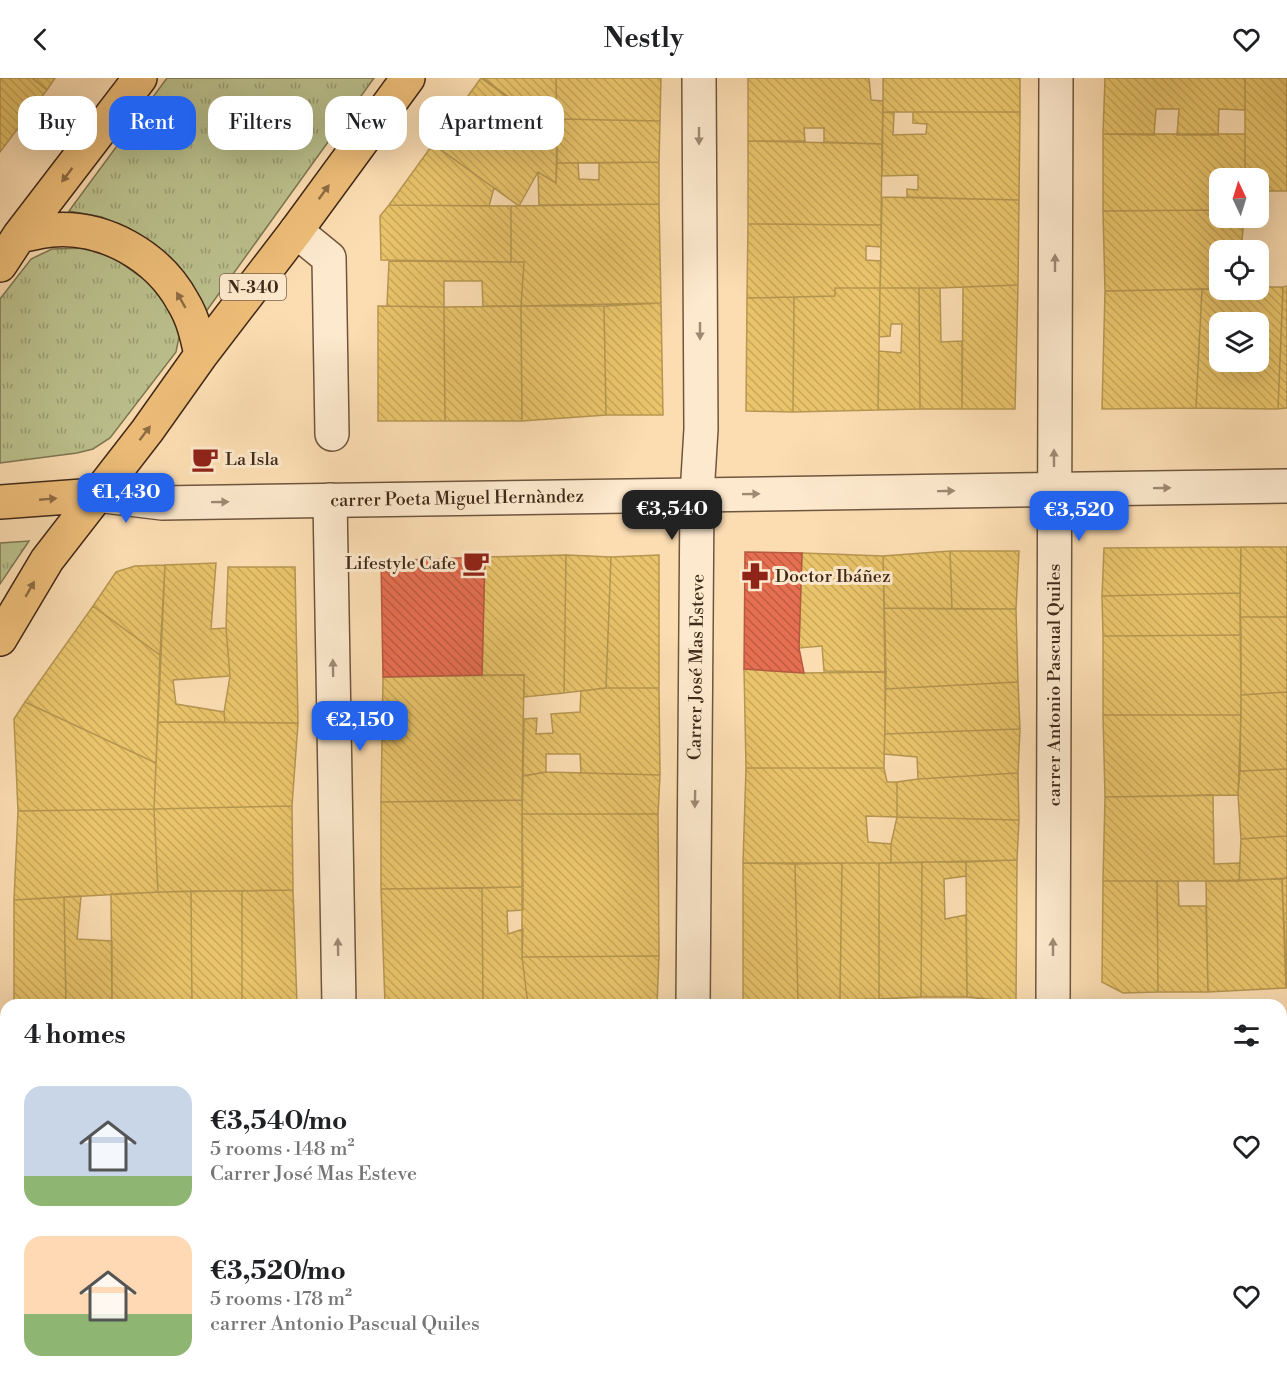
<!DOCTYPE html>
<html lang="en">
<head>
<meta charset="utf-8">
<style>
	:root { --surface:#fff; --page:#f6f6f6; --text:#202124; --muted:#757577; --accent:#2563eb }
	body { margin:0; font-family:"Libre Bodoni",serif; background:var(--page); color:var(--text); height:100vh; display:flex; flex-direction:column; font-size:22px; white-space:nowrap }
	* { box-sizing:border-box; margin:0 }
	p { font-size:20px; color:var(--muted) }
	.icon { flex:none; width:33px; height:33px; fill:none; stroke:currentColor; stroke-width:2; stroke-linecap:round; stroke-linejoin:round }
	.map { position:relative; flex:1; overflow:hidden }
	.details { position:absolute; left:0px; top:921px; width:1287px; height:386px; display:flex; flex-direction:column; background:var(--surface); border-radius:18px 18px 0 0; box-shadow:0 6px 24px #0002 }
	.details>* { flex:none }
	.hud { position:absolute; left:18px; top:18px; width:600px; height:54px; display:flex; gap:12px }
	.needle { width:39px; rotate:356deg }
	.tools { position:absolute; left:1209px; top:90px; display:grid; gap:12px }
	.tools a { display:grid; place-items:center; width:60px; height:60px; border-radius:12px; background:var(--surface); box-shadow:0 6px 24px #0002; font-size:30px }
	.price { position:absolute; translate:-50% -51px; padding:0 14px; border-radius:12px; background:var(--accent); color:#fff; font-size:20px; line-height:39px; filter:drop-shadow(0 2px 3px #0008) }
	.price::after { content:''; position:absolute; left:50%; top:36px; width:18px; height:14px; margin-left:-9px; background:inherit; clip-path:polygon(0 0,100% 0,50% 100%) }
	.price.active { background:#222; color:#fff }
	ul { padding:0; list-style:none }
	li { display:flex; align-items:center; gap:18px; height:150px; padding:0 24px }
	li span { display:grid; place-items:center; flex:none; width:168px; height:120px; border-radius:18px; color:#555 }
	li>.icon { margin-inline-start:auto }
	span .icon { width:72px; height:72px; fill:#fffc; stroke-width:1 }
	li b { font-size:26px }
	h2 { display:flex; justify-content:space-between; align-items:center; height:72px; padding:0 24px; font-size:26px }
	.chip { padding:0 21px; border-radius:18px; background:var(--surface); box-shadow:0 6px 24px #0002; font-size:21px; line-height:54px }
	.chip.active { background:var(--accent); color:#fff }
	header { display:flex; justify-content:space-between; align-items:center; height:78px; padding:0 24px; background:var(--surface); font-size:27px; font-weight:800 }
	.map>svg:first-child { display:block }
	.grass { fill:url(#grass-tufts); stroke:#7e7653; stroke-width:1.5 }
	.homes { fill:url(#homes-back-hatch); stroke:#b69651; stroke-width:1.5; fill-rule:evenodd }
	.shops { fill:url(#shops-back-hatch); stroke:#b55a40; stroke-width:1.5 }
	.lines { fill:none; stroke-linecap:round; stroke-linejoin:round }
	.pedestrian-casing { stroke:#6f563e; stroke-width:36 }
	.minor-casing { stroke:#6f563e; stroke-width:36 }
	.tertiary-casing { stroke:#6f563e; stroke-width:36 }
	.trunk-casing { stroke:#402918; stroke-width:36 }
	.pedestrian { stroke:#fde9cd; stroke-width:33 }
	.minor { stroke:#fde9cd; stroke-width:33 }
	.tertiary { stroke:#fde9cd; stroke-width:33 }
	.trunk { stroke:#eebe79; stroke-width:33 }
	.oneway { fill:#9e8972 }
	.oneway2 { fill:#8e6c44 }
	.labels { text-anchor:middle; stroke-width:6; stroke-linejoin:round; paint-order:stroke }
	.shield { fill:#fde9cd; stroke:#79634e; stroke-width:1.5 }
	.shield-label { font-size:16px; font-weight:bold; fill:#402918 }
	.poi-label { font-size:18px; fill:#402918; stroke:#fde9cd; text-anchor:start }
	.street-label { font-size:18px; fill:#402918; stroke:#fde9cd }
</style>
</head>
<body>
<header><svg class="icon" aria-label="back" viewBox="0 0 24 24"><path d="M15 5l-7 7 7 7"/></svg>Nestly<svg class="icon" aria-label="heart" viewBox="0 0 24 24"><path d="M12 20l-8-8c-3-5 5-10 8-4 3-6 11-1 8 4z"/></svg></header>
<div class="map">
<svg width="1287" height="1306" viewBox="0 0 1287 1306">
	<defs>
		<pattern id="grass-tufts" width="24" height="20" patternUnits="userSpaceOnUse" patternTransform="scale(1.5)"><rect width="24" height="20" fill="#bcc28e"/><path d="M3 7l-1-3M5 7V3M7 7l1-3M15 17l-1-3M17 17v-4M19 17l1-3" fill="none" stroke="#9a9e73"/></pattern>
		<pattern id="homes-back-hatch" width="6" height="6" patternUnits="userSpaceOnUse" patternTransform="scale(1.5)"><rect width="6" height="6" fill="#e9c46a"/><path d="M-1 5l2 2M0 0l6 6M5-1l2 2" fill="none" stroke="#c9a85b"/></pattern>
		<pattern id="shops-back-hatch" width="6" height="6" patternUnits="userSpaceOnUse" patternTransform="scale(1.5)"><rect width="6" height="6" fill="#e76f51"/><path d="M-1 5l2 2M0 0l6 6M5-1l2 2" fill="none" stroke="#bd5b42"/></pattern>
	</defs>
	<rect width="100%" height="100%" fill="#fcddb2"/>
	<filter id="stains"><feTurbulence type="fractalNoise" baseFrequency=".00333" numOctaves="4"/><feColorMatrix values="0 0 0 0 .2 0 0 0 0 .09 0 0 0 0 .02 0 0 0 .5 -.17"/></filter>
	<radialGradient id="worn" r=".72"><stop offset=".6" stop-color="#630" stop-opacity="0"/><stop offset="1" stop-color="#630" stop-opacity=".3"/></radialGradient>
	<path class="grass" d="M167 0H374L205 235 129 152 102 139 69 133Z
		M88 170 114 180 149 205 168 230 180 254 176 274 110 360 93 371 77 375 0 385V221L31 181 52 171Z
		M29 463 0 506V465Z"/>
	<path class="homes" d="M0 0H32L47 12 0 74Z
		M32 0H55L47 12Z
		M481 0 557 55 556 105 538 94 519 128 433 66Z
		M483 0H556L557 55Z
		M556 0H661L660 43 557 41Z
		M748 0H869L871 22 883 23 882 66 824 64V50H804L805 63H748Z
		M883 0H1020V34H883Z
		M1105 0H1245V32L1219 31 1218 57H1177L1179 31H1156L1154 57 1103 56Z
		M1245 0H1287V113H1258V100H1245Z
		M883 34 894 35 893 57 926 56 927 46 913 45V34H1020L1019 122 907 119V111L918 112V97L882 98Z
		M557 41 660 43 659 84 557 85Z
		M1103 56H1245V100H1220V132L1103 133Z
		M748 63 882 66 881 147 748 146Z
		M433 66 494 110 489 128 389 127Z
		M659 84V126L539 127 538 94 556 105 557 85H578L579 101 599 102V85Z
		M882 119 1019 122 1018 207 940 210H880Z
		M659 126 661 225 521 228 524 184H511V128Z
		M389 127 511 128V184L381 182 380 138Z
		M1220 132V140H1244L1241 172H1220V211L1105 213 1103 133Z
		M748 146 881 147V169L866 168V182L881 183 880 210H835V218L747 220Z
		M389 183 524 184 521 228H483L482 203H444V229L387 228Z
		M1018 207 1015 331H962L963 209Z
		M1287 208V330L1278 331 1283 209Z
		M1258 209H1283L1278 331 1196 330 1202 211 1258 212ZM1220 244H1258V284H1220Z
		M835 210H880L878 332 793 334 794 219 835 218Z
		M880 210H919L920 331 878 332 879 273 901 275 902 246H891L890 258 879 259Z
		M919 210H940L941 264 962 263V331H920Z
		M1202 211 1196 330 1102 331 1105 213Z
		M794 219 793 334 746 333 747 220Z
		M661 225 663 337H606L604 228Z
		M378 228 444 229 445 343H378Z
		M521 228 522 343H445L444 229Z
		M521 228H604L606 337 522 343Z
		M1241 469H1287V539H1240Z
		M1241 469 1240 515 1102 518 1104 470Z
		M950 473 952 531 884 530 883 478Z
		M950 473H1019L1016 531H952Z
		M802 475 883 478 886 594 824 593 822 568 799 570Z
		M566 477 564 615 524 619V597H482L485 479Z
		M566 477 611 479 606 610 564 615Z
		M659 477V610H606L611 479Z
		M216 485 211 551 226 550 230 598 173 602 176 626 224 634 225 644H158L165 487Z
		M165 487 160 577 93 528 116 494 135 488Z
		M228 489H295L298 645 225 644 224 634 230 598 226 550Z
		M1240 515 1241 557 1103 558 1102 518Z
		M93 528 160 577 156 685 25 624Z
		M884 530 1016 531 1018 604 885 611Z
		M1240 539H1287V614L1241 617Z
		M1241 557V637H1103V558Z
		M744 591 804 595 886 594 884 690H746Z
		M524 597 522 722 381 724 383 599Z
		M1018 604 1020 651 885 656V611Z
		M606 610H659L660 697 581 695 580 676H546V694L523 698 524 641 537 640 536 656 553 655 551 636 580 634 581 613Z
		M1287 614V691L1240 693 1241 617Z
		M25 624 156 685 154 731 18 733 14 641Z
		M1103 637H1241L1238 717 1105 719Z
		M158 644 298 645 292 728 154 731Z
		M1020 651 1018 695 918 701 917 679 884 676 885 656Z
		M746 690H884L887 704H897V739L866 738 868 764 891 766V785H743Z
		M1287 691V758L1241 761 1238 717 1240 693Z
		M546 694 660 697 658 736H522L523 698Z
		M1018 695 1019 742 897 739V704L918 701Z
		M1213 717 1214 786 1240 785 1239 803H1103L1105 719Z
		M522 722 523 809 381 811V724Z
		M292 728 293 812 158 814 154 731Z
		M154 731 158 814 14 822 18 733Z
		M522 736H658L659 878 522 879Z
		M897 739 1019 742 1017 782 891 785V766Z
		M1287 758V800L1239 803 1241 761Z
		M1017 782 1016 924 967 919 966 784Z
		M922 784H966V798L944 801 945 841 966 837 967 919H921Z
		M922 784 921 919 879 921V785Z
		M743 785 795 786 798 926 743 923Z
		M842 785 840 922 798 926 795 786Z
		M842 785H879V921L840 922Z
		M1287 800V910L1282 801Z
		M1282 801 1286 910 1208 914 1206 803Z
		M1103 803H1157L1158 914 1123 915 1102 904Z
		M1157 803H1178L1179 828H1206L1208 914H1158Z
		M523 809V832L507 833 508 856 523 851 522 879 528 927H483L482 810Z
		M482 810 483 927H385L381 811Z
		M293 812 297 927H242V813Z
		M191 813 192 927H112L111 816Z
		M191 813H242V927H192Z
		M81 818 77 861 112 863V927H66L64 819Z
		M64 819 66 927H14V822Z
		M659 878 657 927H528L522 879Z
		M1281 1014H1287V1120L1281 1121Z
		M1287 1120V1306H1235V1300H1281V1121Z
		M17 1300H161L162 1306H17Z
		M161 1300H295V1306H162Z
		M380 1300H556V1301L380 1303Z
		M654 1300V1306H557L556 1301Z
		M735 1300H868V1306H735Z
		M868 1300H917V1303H900V1306H868Z
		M917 1300H1017V1306H961V1303L917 1306Z
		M1092 1300H1148V1306H1092Z
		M1148 1300H1187V1306H1148Z
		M1187 1300H1213L1214 1303 1235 1302V1306H1187Z
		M516 1301V1306H380V1303Z
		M516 1301H556L557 1306H516Z"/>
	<path class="shops" d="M745 474 802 475 799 570 804 595 744 591Z
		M485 479 482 597 383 599 381 483Z"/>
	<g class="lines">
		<defs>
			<path id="pedestrian" d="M296 153 329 180 332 356"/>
			<path id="minor" d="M330 422 339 927
				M693 927 697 417 701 351 699 0
				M1053 927 1056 0
				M1281 974H1287
				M0 997H6
				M337 1306V1300
				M691 1306V1300
				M1052 1306V1300"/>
			<path id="tertiary" d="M96 417 162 425 1287 408"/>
			<path id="trunk" d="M19 158C30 156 41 153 51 152 104 147 158 178 183 224 193 240 197 258 201 277
				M0 187 19 158 140 0
				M0 424 96 417
				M0 561 47 482 147 353 201 277 296 153 408 0"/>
		</defs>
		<use href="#pedestrian" class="pedestrian-casing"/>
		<use href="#minor" class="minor-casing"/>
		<use href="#tertiary" class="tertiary-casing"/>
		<use href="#trunk" class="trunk-casing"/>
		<use href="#pedestrian" class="pedestrian"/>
		<use href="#minor" class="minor"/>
		<use href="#tertiary" class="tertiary"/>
		<use href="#trunk" class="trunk"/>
	</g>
	<defs><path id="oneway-solid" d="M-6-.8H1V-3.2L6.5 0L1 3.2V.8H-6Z" transform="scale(1.5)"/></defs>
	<g class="oneway">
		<use href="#oneway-solid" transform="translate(699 58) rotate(90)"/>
		<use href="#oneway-solid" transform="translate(1055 185) rotate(-90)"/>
		<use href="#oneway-solid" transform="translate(700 253) rotate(90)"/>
		<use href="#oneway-solid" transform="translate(1054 380) rotate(-90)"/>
		<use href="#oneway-solid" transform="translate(1162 410) rotate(-1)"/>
		<use href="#oneway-solid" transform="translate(946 413) rotate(-1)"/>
		<use href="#oneway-solid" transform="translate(751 416) rotate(-1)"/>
		<use href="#oneway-solid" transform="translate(220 424) rotate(-1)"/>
		<use href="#oneway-solid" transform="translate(333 590) rotate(-91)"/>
		<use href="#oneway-solid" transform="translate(695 721) rotate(91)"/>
		<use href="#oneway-solid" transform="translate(338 869) rotate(-91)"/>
		<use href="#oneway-solid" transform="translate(1053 869) rotate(-90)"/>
	</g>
	<g class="oneway2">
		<use href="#oneway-solid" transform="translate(67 97) rotate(127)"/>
		<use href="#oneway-solid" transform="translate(324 114) rotate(-54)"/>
		<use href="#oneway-solid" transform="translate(181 222) rotate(-120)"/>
		<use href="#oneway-solid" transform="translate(145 355) rotate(-53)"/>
		<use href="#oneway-solid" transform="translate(48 421) rotate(-5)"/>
		<use href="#oneway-solid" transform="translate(30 511) rotate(-60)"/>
	</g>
	<defs>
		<symbol id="cafe-bare" viewBox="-9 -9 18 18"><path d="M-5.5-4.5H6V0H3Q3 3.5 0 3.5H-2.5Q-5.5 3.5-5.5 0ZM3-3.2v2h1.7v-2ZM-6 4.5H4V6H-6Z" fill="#8f2418" stroke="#fde9cd" stroke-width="2.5" paint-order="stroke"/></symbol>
		<symbol id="pharmacy-bare" viewBox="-9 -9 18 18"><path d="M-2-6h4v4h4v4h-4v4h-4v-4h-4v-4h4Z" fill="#8f2418" stroke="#fde9cd" stroke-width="2.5" paint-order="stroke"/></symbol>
	</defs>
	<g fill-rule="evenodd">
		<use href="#cafe-bare" x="186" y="362" width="38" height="38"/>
		<use href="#cafe-bare" x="457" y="466" width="38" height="38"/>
		<use href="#pharmacy-bare" x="736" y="479" width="38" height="38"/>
	</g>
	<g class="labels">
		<rect class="shield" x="220" y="196" width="66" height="26" rx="4.5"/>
		<g class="shield-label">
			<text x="253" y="215">N-340</text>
		</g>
		<g class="poi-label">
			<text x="225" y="387">La Isla</text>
			<text x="456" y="491" text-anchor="end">Lifestyle Cafe</text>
			<text x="775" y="504">Doctor Ibáñez</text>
		</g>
		<g class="street-label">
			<text transform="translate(457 420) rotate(-1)" y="6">carrer Poeta Miguel Hernàndez</text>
			<text transform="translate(696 589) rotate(-89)" y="6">Carrer José Mas Esteve</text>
			<text transform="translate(1054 607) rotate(-90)" y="6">carrer Antonio Pascual Quiles</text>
		</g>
	</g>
	<rect width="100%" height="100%" filter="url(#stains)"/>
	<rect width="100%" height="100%" fill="url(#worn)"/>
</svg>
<div class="tools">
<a><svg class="needle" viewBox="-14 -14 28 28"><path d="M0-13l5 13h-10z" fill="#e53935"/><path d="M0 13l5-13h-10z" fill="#757577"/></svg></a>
<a><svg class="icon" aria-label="locate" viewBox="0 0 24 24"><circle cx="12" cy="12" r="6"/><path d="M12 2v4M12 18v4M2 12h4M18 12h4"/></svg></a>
<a><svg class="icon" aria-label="layers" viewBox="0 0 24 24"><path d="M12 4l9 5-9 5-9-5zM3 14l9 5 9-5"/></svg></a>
</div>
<b class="price" style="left:126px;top:446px">€1,430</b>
<b class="price active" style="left:672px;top:463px">€3,540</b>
<b class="price" style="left:1079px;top:464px">€3,520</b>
<b class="price" style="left:360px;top:674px">€2,150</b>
<div class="hud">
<a class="chip">Buy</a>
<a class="chip active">Rent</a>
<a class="chip">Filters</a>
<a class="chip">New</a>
<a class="chip">Apartment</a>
</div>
<section class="details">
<h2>4 homes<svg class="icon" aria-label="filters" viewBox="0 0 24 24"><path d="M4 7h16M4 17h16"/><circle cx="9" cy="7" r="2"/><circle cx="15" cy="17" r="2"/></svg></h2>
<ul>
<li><span style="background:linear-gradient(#c9d6e8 75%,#8fb573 0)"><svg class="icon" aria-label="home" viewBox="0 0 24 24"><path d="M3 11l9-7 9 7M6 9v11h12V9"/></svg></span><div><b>€3,540/mo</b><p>5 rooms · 148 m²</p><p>Carrer José Mas Esteve</p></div><svg class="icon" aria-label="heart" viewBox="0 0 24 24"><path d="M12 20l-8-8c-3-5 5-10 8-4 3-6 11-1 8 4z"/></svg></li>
<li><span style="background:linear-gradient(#ffd9b3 65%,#8fb573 0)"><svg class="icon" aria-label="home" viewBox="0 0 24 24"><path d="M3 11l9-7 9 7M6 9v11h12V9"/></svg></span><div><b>€3,520/mo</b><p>5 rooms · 178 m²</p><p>carrer Antonio Pascual Quiles</p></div><svg class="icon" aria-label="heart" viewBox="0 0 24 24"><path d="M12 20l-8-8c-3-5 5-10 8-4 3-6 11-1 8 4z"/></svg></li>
</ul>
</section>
</div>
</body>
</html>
